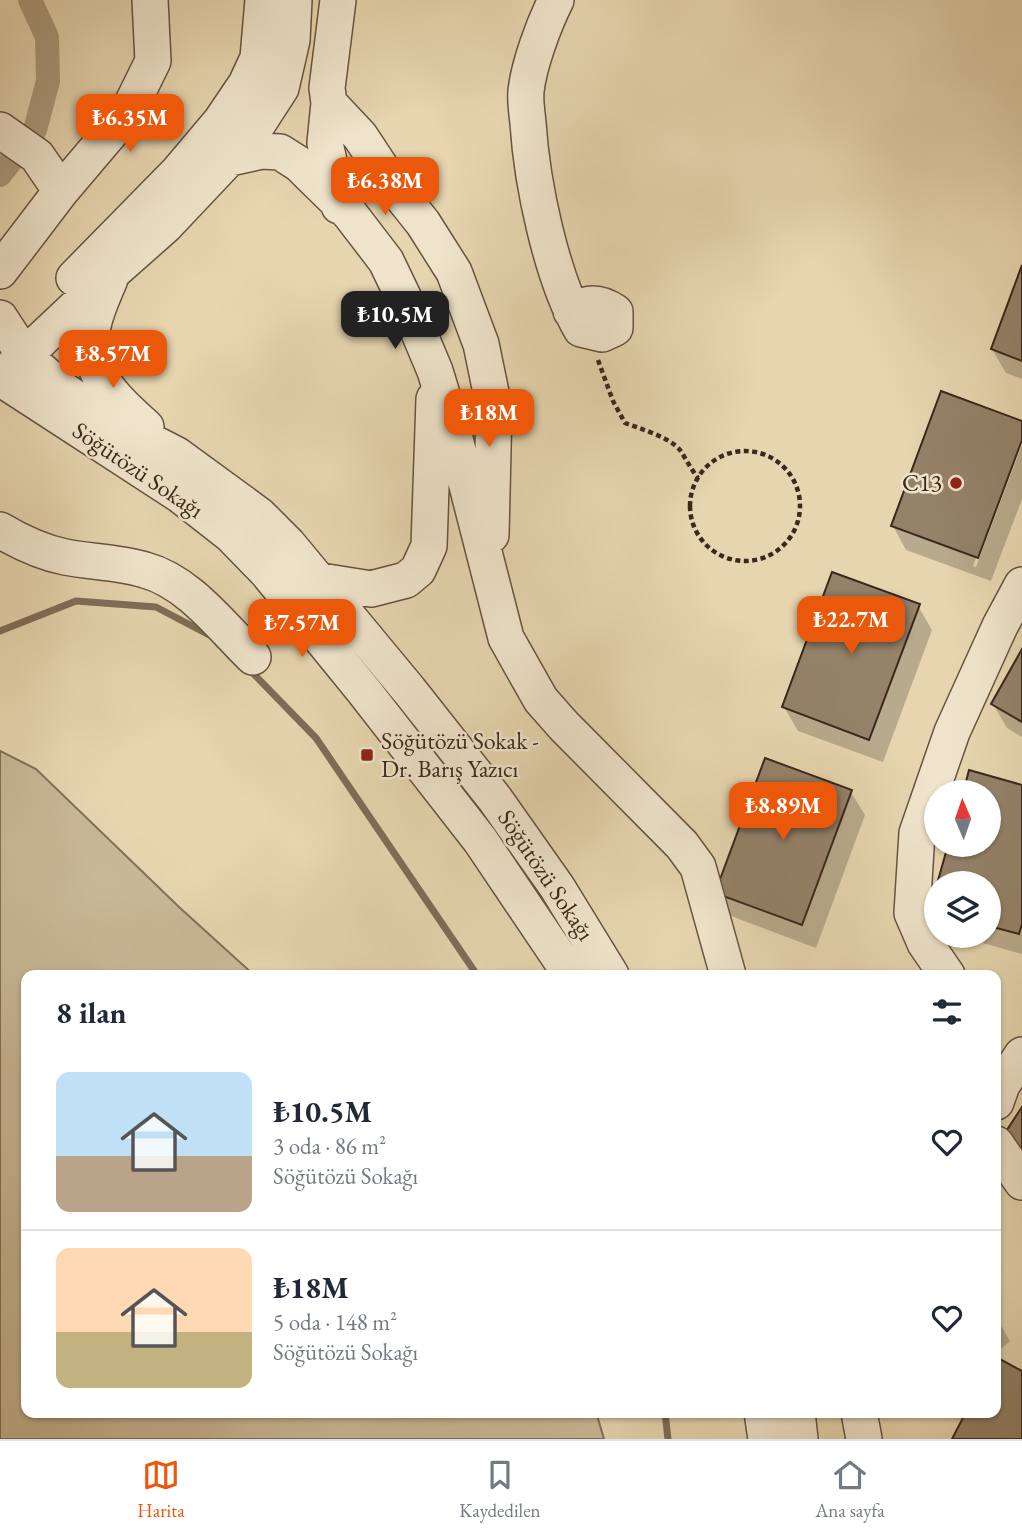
<!DOCTYPE html>
<html lang="tr">
<head>
<meta charset="utf-8">
<style>
	:root { --surface:#fff; --page:#f2f2f3; --text:#1f2937; --muted:#747a83; --line:#e0e1e3; --accent:#ea580c }
	body { margin:0; font-family:"EB Garamond",serif; background:var(--page); color:var(--text); height:100vh; display:flex; flex-direction:column; font-size:26px; white-space:nowrap }
	* { box-sizing:border-box; margin:0 }
	p { font-size:23px; color:var(--muted) }
	.icon { flex:none; width:38px; height:38px; fill:none; stroke:currentColor; stroke-width:2; stroke-linecap:round; stroke-linejoin:round }
	.map { position:relative; flex:1; overflow:hidden }
	.details { position:absolute; left:21px; top:970px; width:980px; height:448px; display:flex; flex-direction:column; background:var(--surface); border-radius:14px; box-shadow:0 2px 5px #0004 }
	.details>* { flex:none }
	.needle { width:46px; rotate:358deg }
	.tools { position:absolute; left:924px; top:780px; display:grid; gap:14px }
	.tools a { display:grid; place-items:center; width:77px; height:77px; border-radius:50%; background:var(--surface); box-shadow:0 2px 5px #0004; font-size:35px }
	.price { position:absolute; translate:-50% -60px; padding:0 16px; border-radius:14px; background:var(--accent); color:#fff; font-size:23px; line-height:46px; filter:drop-shadow(0 2px 4px #0008) }
	.price::after { content:''; position:absolute; left:50%; top:42px; width:21px; height:16px; margin-left:-10px; background:inherit; clip-path:polygon(0 0,100% 0,50% 100%) }
	.price.current { background:#222; color:#fff }
	ul { padding:0; list-style:none }
	li { display:flex; align-items:center; gap:21px; height:175px; padding:0 35px }
	li+li { border-top:2px solid var(--line) }
	li span { display:grid; place-items:center; flex:none; width:196px; height:140px; border-radius:14px; color:#555 }
	li>.icon { margin-inline-start:auto }
	span .icon { width:84px; height:84px; fill:#fffc; stroke-width:1 }
	li b { font-size:30px }
	h2 { display:flex; justify-content:space-between; align-items:center; height:84px; padding:0 35px; font-size:30px }
	.dock { display:flex; justify-content:space-around; align-items:center; height:98px; border-top:2px solid var(--line); background:var(--surface); font-size:19px; color:var(--muted) }
	.dock a { display:grid; justify-items:center; gap:4px }
	.dock .current { color:var(--accent) }
	.map>svg:first-child { display:block }
	.green { fill:#c9b896; stroke:#82705a; stroke-width:2 }
	.shadow { fill:#0003 }
	.lines { fill:none; stroke-linecap:round; stroke-linejoin:round }
	.stream { stroke:#7f6c57; stroke-width:7 }
	.canal { stroke:#ac9a7d; stroke-width:24 }
	.building { fill:#948269; stroke:#3b281d; stroke-width:2 }
	.minor-casing { stroke:#665342; stroke-width:38 }
	.path { stroke:#3b281d; stroke-width:4.5; stroke-dasharray:5 3.5; stroke-linecap:butt }
	.minor { stroke:#efe4cb; stroke-width:35 }
	.poi-dot { fill:#8f2418; stroke:#efe4cb; stroke-width:2.5 }
	.labels { text-anchor:middle; stroke-width:5; stroke-linejoin:round; paint-order:stroke }
	.street-label { font-size:24px; fill:#3b281d; stroke:#efe4cb }
	.poi-label { font-size:24px; fill:#3b281d; stroke:#efe4cb; text-anchor:end }
</style>
</head>
<body>
<div class="map">
<svg width="1022" height="1439" viewBox="0 0 1022 1439">
	<rect width="100%" height="100%" fill="#e6d5af"/>
	<filter id="stains"><feTurbulence type="fractalNoise" baseFrequency=".00286" numOctaves="4"/><feColorMatrix values="0 0 0 0 .2 0 0 0 0 .09 0 0 0 0 .02 0 0 0 .5 -.17"/></filter>
	<radialGradient id="worn" r=".72"><stop offset=".6" stop-color="#630" stop-opacity="0"/><stop offset="1" stop-color="#630" stop-opacity=".3"/></radialGradient>
	<path class="green" d="M0 751 36 769 179 907 254 975H26V1412H596L604 1439H0Z"/>
	<path class="shadow" d="M1022 270V379L1006 373 992 349Z
		M1022 423V439L973 566 976 567 1022 445V499L991 581 906 550 893 526Z
		M918 606 932 630 883 762 798 731 784 707Z
		M1022 653V737L1007 728 993 704Z
		M1022 787V954L958 936H989V793Z
		M851 792 865 815 816 948 731 916 717 892Z
		M996 1317 1010 1341 996 1353Z"/>
	<g class="lines">
		<path class="stream" d="M0 631 76 601 156 607 213 637
			M248 668 316 738 477 975
			M665 1412 668 1439"/>
		<path class="canal" d="M0 175 35 130 48 81 47 37 30 0"/>
	</g>
	<path class="building" d="M1022 265V361L991 349Z
		M941 391 1022 421V440L978 558 891 526Z
		M832 572 920 604 869 740 782 707Z
		M1022 649V722L991 704Z
		M765 758 852 790 802 925 715 893Z
		M969 770 1022 785V924L1019 934 989 926V884H937L948 845H989V793H963Z
		M936 887V911L930 909Z
		M1022 1107V1153L1001 1139Z
		M996 1357 1022 1371V1439H952L966 1412H996Z"/>
	<g class="lines">
		<defs>
			<path id="minor" d="M338 0 327 88 329 103 325 143 339 206
				M556 0C544 24 529 64 526 91 525 101 527 113 528 123 532 184 551 276 581 329L602 334 615 328V312C599 301 588 302 571 311
				M329 103 360 136 391 183 423 223 454 272 481 344 494 407 491 535
				M0 130 37 156 61 191
				M226 159 262 151 280 152 299 164 350 214 386 261 409 309 435 371 452 427 506 638 541 700 564 726 682 845 698 867 728 975
				M0 271 61 191 128 112 153 61 150 0
				M74 278 178 172 221 121 246 84 258 58 263 0
				M110 279C104 294 96 310 93 326 82 370 116 400 146 427
				M0 318 24 355 62 389 105 418 177 455 259 515 288 544 409 690 495 799 557 887 611 975
				M9 370 113 272 165 226 250 136 281 88 292 40 294 0
				M0 378 180 495 231 535 267 572 363 690 480 840 571 975
				M0 530C20 542 41 552 65 557 91 562 119 562 145 570 189 582 221 626 253 657
				M321 581 371 589 406 580 418 570 429 546 434 399
				M947 975 925 943 912 913 917 833 952 732 1000 626 1022 585
				M996 1102 1002 1085 1022 1055
				M996 1144 1022 1182
				M762 1412 766 1439
				M797 1412 800 1439
				M859 1412 864 1439"/>
		</defs>
		<use href="#minor" class="minor-casing"/>
		<path class="path" d="M598 360 613 401 625 423C639 428 671 438 680 450 686 459 691 469 698 478
			M690 506a55 55 0 1 1 110 0a55 55 0 1 1-110 0Z"/>
		<use href="#minor" class="minor"/>
	</g>
	<g class="poi-dot">
		<circle cx="956" cy="483" r="7"/>
		<rect x="360" y="748" width="14" height="14" rx="3.5"/>
	</g>
	<g class="labels">
		<g class="street-label">
			<text transform="translate(138 470) rotate(34)" y="8">Söğütözü Sokağı</text>
			<text transform="translate(546 875) rotate(56)" y="8">Söğütözü Sokağı</text>
		</g>
		<g class="poi-label">
			<text x="942" y="491">C13</text>
			<text x="381" y="749" text-anchor="start">Söğütözü Sokak -<tspan x="381" dy="28">Dr. Barış Yazıcı</tspan></text>
		</g>
	</g>
	<rect width="100%" height="100%" filter="url(#stains)"/>
	<rect width="100%" height="100%" fill="url(#worn)"/>
</svg>
<div class="tools">
<a><svg class="needle" viewBox="-14 -14 28 28"><path d="M0-13l5 13h-10z" fill="#e53935"/><path d="M0 13l5-13h-10z" fill="#747a83"/></svg></a>
<a><svg class="icon" aria-label="layers" viewBox="0 0 24 24"><path d="M12 4l9 5-9 5-9-5zM3 14l9 5 9-5"/></svg></a>
</div>
<b class="price" style="left:130px;top:154px">₺6.35M</b>
<b class="price" style="left:385px;top:217px">₺6.38M</b>
<b class="price current" style="left:395px;top:351px">₺10.5M</b>
<b class="price" style="left:113px;top:390px">₺8.57M</b>
<b class="price" style="left:489px;top:449px">₺18M</b>
<b class="price" style="left:851px;top:656px">₺22.7M</b>
<b class="price" style="left:302px;top:659px">₺7.57M</b>
<b class="price" style="left:783px;top:842px">₺8.89M</b>
<section class="details">
<h2>8 ilan<svg class="icon" aria-label="filters" viewBox="0 0 24 24"><path d="M4 7h16M4 17h16"/><circle cx="9" cy="7" r="2"/><circle cx="15" cy="17" r="2"/></svg></h2>
<ul>
<li><span style="background:linear-gradient(#bfe0f5 60%,#b9a48a 0)"><svg class="icon" aria-label="home" viewBox="0 0 24 24"><path d="M3 11l9-7 9 7M6 9v11h12V9"/></svg></span><div><b>₺10.5M</b><p>3 oda · 86 m²</p><p>Söğütözü Sokağı</p></div><svg class="icon" aria-label="heart" viewBox="0 0 24 24"><path d="M12 20l-8-8c-3-5 5-10 8-4 3-6 11-1 8 4z"/></svg></li>
<li><span style="background:linear-gradient(#ffd9b3 60%,#c2b280 0)"><svg class="icon" aria-label="home" viewBox="0 0 24 24"><path d="M3 11l9-7 9 7M6 9v11h12V9"/></svg></span><div><b>₺18M</b><p>5 oda · 148 m²</p><p>Söğütözü Sokağı</p></div><svg class="icon" aria-label="heart" viewBox="0 0 24 24"><path d="M12 20l-8-8c-3-5 5-10 8-4 3-6 11-1 8 4z"/></svg></li>
</ul>
</section>
</div>
<nav class="dock">
<a class="current"><svg class="icon" aria-label="map" viewBox="0 0 24 24"><path d="M3 6l6-2 6 2 6-2v14l-6 2-6-2-6 2zM9 4v14M15 6v14"/></svg>Harita</a>
<a><svg class="icon" aria-label="saved" viewBox="0 0 24 24"><path d="M7 4h10v16l-5-4-5 4z"/></svg>Kaydedilen</a>
<a><svg class="icon" aria-label="home" viewBox="0 0 24 24"><path d="M3 11l9-7 9 7M6 9v11h12V9"/></svg>Ana sayfa</a>
</nav>
</body>
</html>
